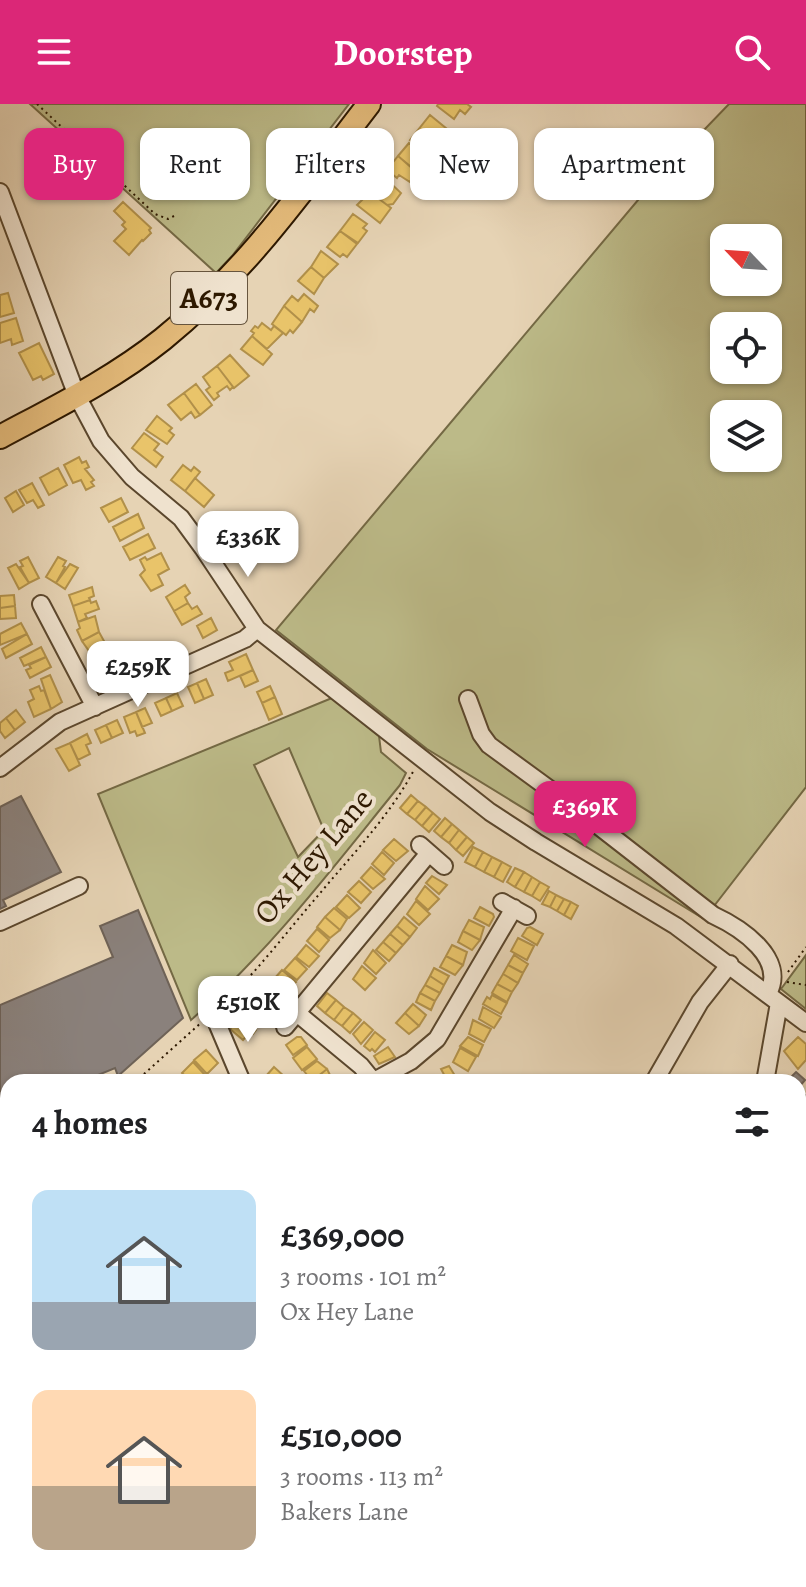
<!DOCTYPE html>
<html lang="en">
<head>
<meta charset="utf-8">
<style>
	:root { --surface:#fff; --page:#f2f2f2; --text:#202124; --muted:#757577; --accent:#db2777 }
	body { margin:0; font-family:Alegreya,serif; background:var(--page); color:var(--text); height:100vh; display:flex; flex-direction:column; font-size:30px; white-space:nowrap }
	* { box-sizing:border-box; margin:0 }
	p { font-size:26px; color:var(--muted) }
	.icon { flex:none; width:44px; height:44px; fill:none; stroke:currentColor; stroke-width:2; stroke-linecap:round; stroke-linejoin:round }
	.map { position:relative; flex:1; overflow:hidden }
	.sheet { position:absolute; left:0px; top:970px; width:806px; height:514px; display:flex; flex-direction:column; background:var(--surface); border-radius:24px 24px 0 0; box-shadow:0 2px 6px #0004 }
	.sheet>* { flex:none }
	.banner { position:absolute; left:24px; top:24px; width:758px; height:72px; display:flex; gap:16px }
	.needle { width:52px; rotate:295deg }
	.tools { position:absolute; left:710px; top:120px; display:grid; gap:16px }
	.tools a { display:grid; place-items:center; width:72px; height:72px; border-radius:16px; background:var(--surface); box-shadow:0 2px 6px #0004; font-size:40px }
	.price { position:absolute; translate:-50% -68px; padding:0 18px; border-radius:16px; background:#fff; color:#222; font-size:26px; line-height:52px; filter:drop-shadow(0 2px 4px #0008) }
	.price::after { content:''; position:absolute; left:50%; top:48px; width:24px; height:18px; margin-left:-12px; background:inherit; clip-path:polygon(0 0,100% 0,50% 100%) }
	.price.on { background:var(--accent); color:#fff }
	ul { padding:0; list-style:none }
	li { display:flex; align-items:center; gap:24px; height:200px; padding:0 32px }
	li span { display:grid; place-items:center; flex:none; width:224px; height:160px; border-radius:16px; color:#555 }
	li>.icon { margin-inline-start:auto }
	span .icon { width:96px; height:96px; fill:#fffc; stroke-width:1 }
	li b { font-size:34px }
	h2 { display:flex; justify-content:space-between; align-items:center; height:96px; padding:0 32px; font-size:34px }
	.chip { padding:0 28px; border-radius:16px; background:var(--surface); box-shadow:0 2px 6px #0004; font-size:28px; line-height:72px }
	.chip.on { background:var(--accent); color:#fff }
	header { display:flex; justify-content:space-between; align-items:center; height:104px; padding:0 32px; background:var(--accent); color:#fff; font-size:36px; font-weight:700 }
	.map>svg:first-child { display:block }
	.green { fill:#bcba88; stroke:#746944; stroke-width:2; fill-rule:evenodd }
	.homes { fill:#e9c46a; stroke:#b1904a; stroke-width:2 }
	.industry { fill:#8a817c; stroke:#6e6257; stroke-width:2 }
	.building { fill:#ddab86; stroke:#2d1800; stroke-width:2 }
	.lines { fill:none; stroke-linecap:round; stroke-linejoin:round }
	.minor-casing { stroke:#5b472d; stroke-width:20 }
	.highway-casing { stroke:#2d1800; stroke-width:26 }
	.path { stroke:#2d1800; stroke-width:2; stroke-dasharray:2 4; stroke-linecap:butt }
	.minor { stroke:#efe2ce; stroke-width:16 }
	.highway { stroke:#e3ba7a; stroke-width:22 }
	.labels { text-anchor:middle; stroke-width:8; stroke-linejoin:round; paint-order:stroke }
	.shield { fill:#efe2ce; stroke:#67553e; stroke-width:2 }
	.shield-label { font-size:30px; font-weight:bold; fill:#2d1800 }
	.street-label { font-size:32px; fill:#2d1800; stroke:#efe2ce }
</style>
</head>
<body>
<header><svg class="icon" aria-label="menu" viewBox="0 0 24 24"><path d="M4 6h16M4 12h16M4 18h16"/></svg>Doorstep<svg class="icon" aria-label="search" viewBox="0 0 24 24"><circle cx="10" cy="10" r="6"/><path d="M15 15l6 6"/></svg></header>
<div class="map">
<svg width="806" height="1483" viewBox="0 0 806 1483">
	<rect width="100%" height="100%" fill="#e6d3b4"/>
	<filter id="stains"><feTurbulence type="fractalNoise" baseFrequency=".0025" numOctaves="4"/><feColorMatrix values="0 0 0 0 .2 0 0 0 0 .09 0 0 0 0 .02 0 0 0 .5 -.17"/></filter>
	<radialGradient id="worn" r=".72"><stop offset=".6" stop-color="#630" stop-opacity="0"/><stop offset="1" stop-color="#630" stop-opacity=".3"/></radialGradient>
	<path class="green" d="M30 0H349L232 152 216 169Z
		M729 0H806V683L704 815 427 645 276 526 649 83ZM724 134H768V178H724ZM724 222H768V266H724ZM724 310H768V354H724Z
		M332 594 379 632 381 648 406 669 400 681C334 762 270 847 191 916L98 690ZM289 644 324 726 298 753 254 661Z
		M806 851V905L781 885Z
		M806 1245V1329L798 1325V1248Z"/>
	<path class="homes" d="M438 0H467L471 3 465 10 460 6 454 15 437 2Z
		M430 11 447 25 441 33 447 39 442 45 436 41 433 45 438 49 434 54 410 36Z
		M409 39 424 51 413 65 398 52Z
		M398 52 416 67 410 78 399 71 397 74 387 66Z
		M382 71 401 89 393 100 387 101 370 88Z
		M370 88 391 104 380 119 357 101Z
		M123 98 151 124 149 126 151 129 143 137 142 136 129 151 114 137 126 125 122 121 125 118 114 107Z
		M353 110 367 120 363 124 367 127 358 139 340 127Z
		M340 127 357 140 347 153 343 150 340 153 327 143Z
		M321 147 338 160 324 174 311 163Z
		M311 163 324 174 314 190 298 177Z
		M8 189 14 209 0 213V191Z
		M304 190 318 202 314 208 310 205 302 218 284 202 292 192 298 197Z
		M284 202 302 218 293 229 290 226 286 231 272 220Z
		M16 214 23 237 12 241 11 235 0 239V219Z
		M262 219 271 226 274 222 283 229 267 245 252 232 254 229 251 227 255 222 258 224Z
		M252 232 272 250 263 261 241 245Z
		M39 239 54 270 43 276 41 272 33 276 19 249Z
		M230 251 249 272 234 284 217 262Z
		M217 262 233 283 230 286 227 282 217 289 219 292 214 296 206 286 210 283 203 273Z
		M196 280 212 301 200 311 184 289Z
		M184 289 200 311 195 314 191 308 181 316 168 301Z
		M157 312 172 324 169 327 174 331 167 340 146 326Z
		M144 329 159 340 154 346 163 353 156 363 132 344Z
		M79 353 82 359 86 357 89 363 85 365 94 376 91 378 94 382 86 386 81 376 73 379 64 361Z
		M183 361 191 367 194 363 200 368 185 387 171 376Z
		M58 364 67 381 49 391 40 374Z
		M195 374 214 391 204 403 185 387Z
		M32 379 44 401 38 404 33 396 27 399 19 386Z
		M16 387 24 401 13 408 5 394Z
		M121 394 128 408 109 418 101 404Z
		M138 410 144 424 120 437 113 423Z
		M148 430 155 444 130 456 123 443Z
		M161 449 169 465 158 471 163 481 151 487 140 471 145 466 140 456 145 453 147 456Z
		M28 453 39 474 29 479 20 463 23 462 20 457Z
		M58 453 66 457 63 462 65 463 56 479 46 473Z
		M16 460 29 479 19 485 8 464Z
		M70 460 78 464 65 485 56 479Z
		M185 481 190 489 185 493 188 499 174 507 166 493Z
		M92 483 94 492 89 494 90 496 73 502 69 491Z
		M14 491 15 502 0 504V492Z
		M90 496 91 499 96 497 99 505 85 510 87 514 78 518 73 502Z
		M188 499 192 505 197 502 202 510 182 521 174 507Z
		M15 502 16 514 0 515V504Z
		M95 512 99 528 82 537 77 526 80 524 78 518Z
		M211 514 217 526 203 534 197 522Z
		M21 519 27 530 0 541V530Z
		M99 528 104 537 99 542 100 545 91 550 82 537Z
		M27 530 32 540 6 554 2 545Z
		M147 540 154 556 138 563 131 547Z
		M41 543 46 553 24 562 20 554Z
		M131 547 138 563 129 567 122 551Z
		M246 550 253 566 228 577 225 569 233 566 229 558Z
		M46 553 51 563 30 574 26 566 31 564 29 561Z
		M115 554 122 570 113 574 106 558Z
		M106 558 113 574 104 578 97 562Z
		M253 566 258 577 245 583 240 572Z
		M50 571 62 598 51 605 41 575Z
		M206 575 213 591 204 595 197 579Z
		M197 579 204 595 195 599 188 583Z
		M39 582 41 587 44 586 51 605 34 613 28 598 34 595 30 586Z
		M270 582 275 593 262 599 257 588Z
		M177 589 183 602 172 607 166 594Z
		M275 593 282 610 269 616 262 599Z
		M166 594 172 607 161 612 155 599Z
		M145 604 152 619 142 623 136 608Z
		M16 606 25 618 15 626 6 614Z
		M136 608 145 629 137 632 135 627 130 629 124 613Z
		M6 614 15 626 5 634 0 627V619Z
		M117 616 123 629 112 634 106 621Z
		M106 621 112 634 101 639 95 626Z
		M87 630 91 639 86 641 90 650 78 656 70 639Z
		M70 639 80 661 69 667 56 645Z
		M411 691 418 697 407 710 400 704Z
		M418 697 426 703 415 716 407 710Z
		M426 703 433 709 422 722 415 716Z
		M433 709 440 715 429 728 422 722Z
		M445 714 452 720 441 733 434 727Z
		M452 720 459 726 449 739 441 733Z
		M459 726 467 733 456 746 449 739Z
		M467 733 474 739 463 752 456 746Z
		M394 735 408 747 396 757 383 746Z
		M473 743 483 748 475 763 465 758Z
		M382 748 394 759 384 771 372 760Z
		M483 748 492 753 484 768 475 763Z
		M492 753 502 758 494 773 484 768Z
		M502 758 511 763 503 778 494 773Z
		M371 763 385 775 373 785 361 774Z
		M515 764 524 768 515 783 507 778Z
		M524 768 532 773 524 788 515 783Z
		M432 772 447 781 439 790 426 779Z
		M532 773 540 778 532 792 524 788Z
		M359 777 371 788 361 799 348 788Z
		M540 778 549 783 540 797 532 792Z
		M425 782 439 795 428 806 416 795Z
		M549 787 556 791 550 803 542 800Z
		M347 791 360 804 349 814 336 803Z
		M556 791 564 795 557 807 550 803Z
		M564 795 571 798 564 811 557 807Z
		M416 797 430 810 419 821 407 810Z
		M571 798 578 802 571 815 564 811Z
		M480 803 493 810 494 813 489 822 474 814Z
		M334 804 347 815 340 826 325 813Z
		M325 813 340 826 330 834 317 823Z
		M404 813 417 824 410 833 397 822Z
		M469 816 484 823 480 836 463 827Z
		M397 822 410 833 403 841 390 830Z
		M530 823 543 830 537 841 522 832 527 824Z
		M317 825 329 836 319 848 307 837Z
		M463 827 480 836 472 846 458 838Z
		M390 830 403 841 396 849 383 838Z
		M518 834 534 842 527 856 511 847Z
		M383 838 396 849 389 857 376 846Z
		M306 841 319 852 309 863 296 853Z
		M452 841 467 848 463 861 446 852Z
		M373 846 386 859 376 870 364 859Z
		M514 851 528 860 523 869 508 861Z
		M446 852 463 861 455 871 440 863Z
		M295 854 307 865 297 876 284 866Z
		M508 861 523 869 518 879 503 870Z
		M362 862 376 874 365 886 353 875Z
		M434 864 449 872 444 881 430 872Z
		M282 866 296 878 288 885 275 874Z
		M503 870 518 879 512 888 497 880Z
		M430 872 444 881 440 889 425 881Z
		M275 874 288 885 282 894 268 882Z
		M497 880 512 888 507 898 492 889Z
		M425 881 440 889 435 897 420 889Z
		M267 883 282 895 273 902 260 891Z
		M327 889 336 896 325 909 317 902Z
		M420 889 435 897 431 906 416 898Z
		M260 891 273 902 268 911 253 899Z
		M492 891 507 899 501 910 483 900 487 893 490 895Z
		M336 896 344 903 334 916 325 909Z
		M413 900 426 911 419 922 405 909Z
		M254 902 266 913 256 924 243 913Z
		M344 903 353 909 342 922 334 916Z
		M483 903 501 913 494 924 479 915Z
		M353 909 361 916 350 929 342 922Z
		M405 909 419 922 409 930 396 919Z
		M241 913 256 926 253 930 250 928 243 936 230 925Z
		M473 916 491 925 484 938 469 930Z
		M364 918 373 926 361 940 353 930Z
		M375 928 385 936 375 948 372 945 370 947 364 942Z
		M297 933H301L307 941 293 951 286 941Z
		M468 933 483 941 478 952 460 942Z
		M798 933 806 940V956L798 965 784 947Z
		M307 943 317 955 302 966 293 954Z
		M388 943 395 953 379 960 374 952Z
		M460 944 476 953 468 967 453 958Z
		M206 946 218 959 207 970 194 956Z
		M317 957 327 965 312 977 304 967Z
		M193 958 205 971 198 978H191L182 969Z
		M449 962 457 975 451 978H448L441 965Z
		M274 963 285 973 281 978H273L266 972Z
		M327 965 333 977 312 978V977Z
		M799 1016 806 1018V1042L798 1041Z
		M806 1125V1147L798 1153V1130Z
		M8 1303V1316L0 1319V1306Z
		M0 1432 8 1435V1448L0 1444Z
		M305 1476H318L324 1479 322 1483H305L302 1482Z
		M375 1476H400L396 1483H380L376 1481 378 1477Z
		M434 1476H449L446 1483H430Z
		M478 1476H494L490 1483H477L475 1482Z"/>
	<path class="industry" d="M21 692 61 768 3 796 6 802 0 805V703Z
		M138 806 183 914 118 972 115 964 81 978H8V1028L0 1032V901L113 853 100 822Z
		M796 968 805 976 798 984V978L787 977Z"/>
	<path class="building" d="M176 1476H246L242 1483H173Z"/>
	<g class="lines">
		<defs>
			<path id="minor" d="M0 88 77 292 101 337 132 373 181 414 203 444 257 525 490 708 536 738 676 822 806 919
				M41 500 95 603
				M468 595 481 630 489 641 578 706 713 811C741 824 787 854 768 890
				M0 664 60 618 245 535 257 525
				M420 741 444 762
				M502 798 527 812
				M0 818 79 782
				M297 909 361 962 374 978
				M217 919 242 978
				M285 923 429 749
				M374 977 411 957 437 935 514 804
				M654 978 700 898 730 860
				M765 978 779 899
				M798 998 806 1001
				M0 1154 8 1148
				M0 1212 7 1205
				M0 1224 8 1231
				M0 1373 8 1356
				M0 1453 8 1457
				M46 1476 61 1483
				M612 1476 615 1483
				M139 1483 141 1476
				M261 1483 264 1476
				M352 1483 356 1476
				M648 1483 652 1476
				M672 1483 674 1476"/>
			<path id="highway" d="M0 333C56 303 113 275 163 235 245 169 305 83 369 0"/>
		</defs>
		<use href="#minor" class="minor-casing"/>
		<use href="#highway" class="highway-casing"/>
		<path class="path" d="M37 0 155 110 168 115 174 112
			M788 868 806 843
			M787 878 806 881
			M217 905C254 872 284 831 316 794 350 753 389 713 414 666
			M135 978 203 917
			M0 1186 8 1183"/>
		<use href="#minor" class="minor"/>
		<use href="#highway" class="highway"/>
	</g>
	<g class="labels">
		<rect class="shield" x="171" y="168" width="76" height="52" rx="6"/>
		<g class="shield-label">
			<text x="209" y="204">A673</text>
		</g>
		<g class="street-label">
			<text transform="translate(313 752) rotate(-50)" y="11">Ox Hey Lane</text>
		</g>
	</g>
	<rect width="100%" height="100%" filter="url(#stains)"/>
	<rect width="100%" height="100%" fill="url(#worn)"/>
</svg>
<div class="tools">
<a><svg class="needle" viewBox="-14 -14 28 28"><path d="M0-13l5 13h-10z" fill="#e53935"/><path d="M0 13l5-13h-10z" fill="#757577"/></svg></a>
<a><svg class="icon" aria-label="locate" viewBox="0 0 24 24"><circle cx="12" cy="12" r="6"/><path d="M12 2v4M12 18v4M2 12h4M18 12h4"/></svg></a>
<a><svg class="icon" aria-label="layers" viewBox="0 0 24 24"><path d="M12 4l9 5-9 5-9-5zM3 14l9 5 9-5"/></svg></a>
</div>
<b class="price" style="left:248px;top:475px">£336K</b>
<b class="price" style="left:138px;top:605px">£259K</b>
<b class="price on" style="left:585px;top:745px">£369K</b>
<b class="price" style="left:248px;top:940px">£510K</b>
<div class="banner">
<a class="chip on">Buy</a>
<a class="chip">Rent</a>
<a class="chip">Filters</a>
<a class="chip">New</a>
<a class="chip">Apartment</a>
</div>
<section class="sheet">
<h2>4 homes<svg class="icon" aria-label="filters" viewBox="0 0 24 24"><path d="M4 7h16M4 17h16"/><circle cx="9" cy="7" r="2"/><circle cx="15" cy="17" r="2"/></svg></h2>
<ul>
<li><span style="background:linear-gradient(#bfe0f5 70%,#9aa5b1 0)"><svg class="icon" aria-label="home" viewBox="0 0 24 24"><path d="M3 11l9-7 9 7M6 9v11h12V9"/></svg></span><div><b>£369,000</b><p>3 rooms · 101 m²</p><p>Ox Hey Lane</p></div></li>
<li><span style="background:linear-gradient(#ffd9b3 60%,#b9a48a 0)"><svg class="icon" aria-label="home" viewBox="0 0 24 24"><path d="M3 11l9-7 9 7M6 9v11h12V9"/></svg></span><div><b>£510,000</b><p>3 rooms · 113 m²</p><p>Bakers Lane</p></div></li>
</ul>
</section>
</div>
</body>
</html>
